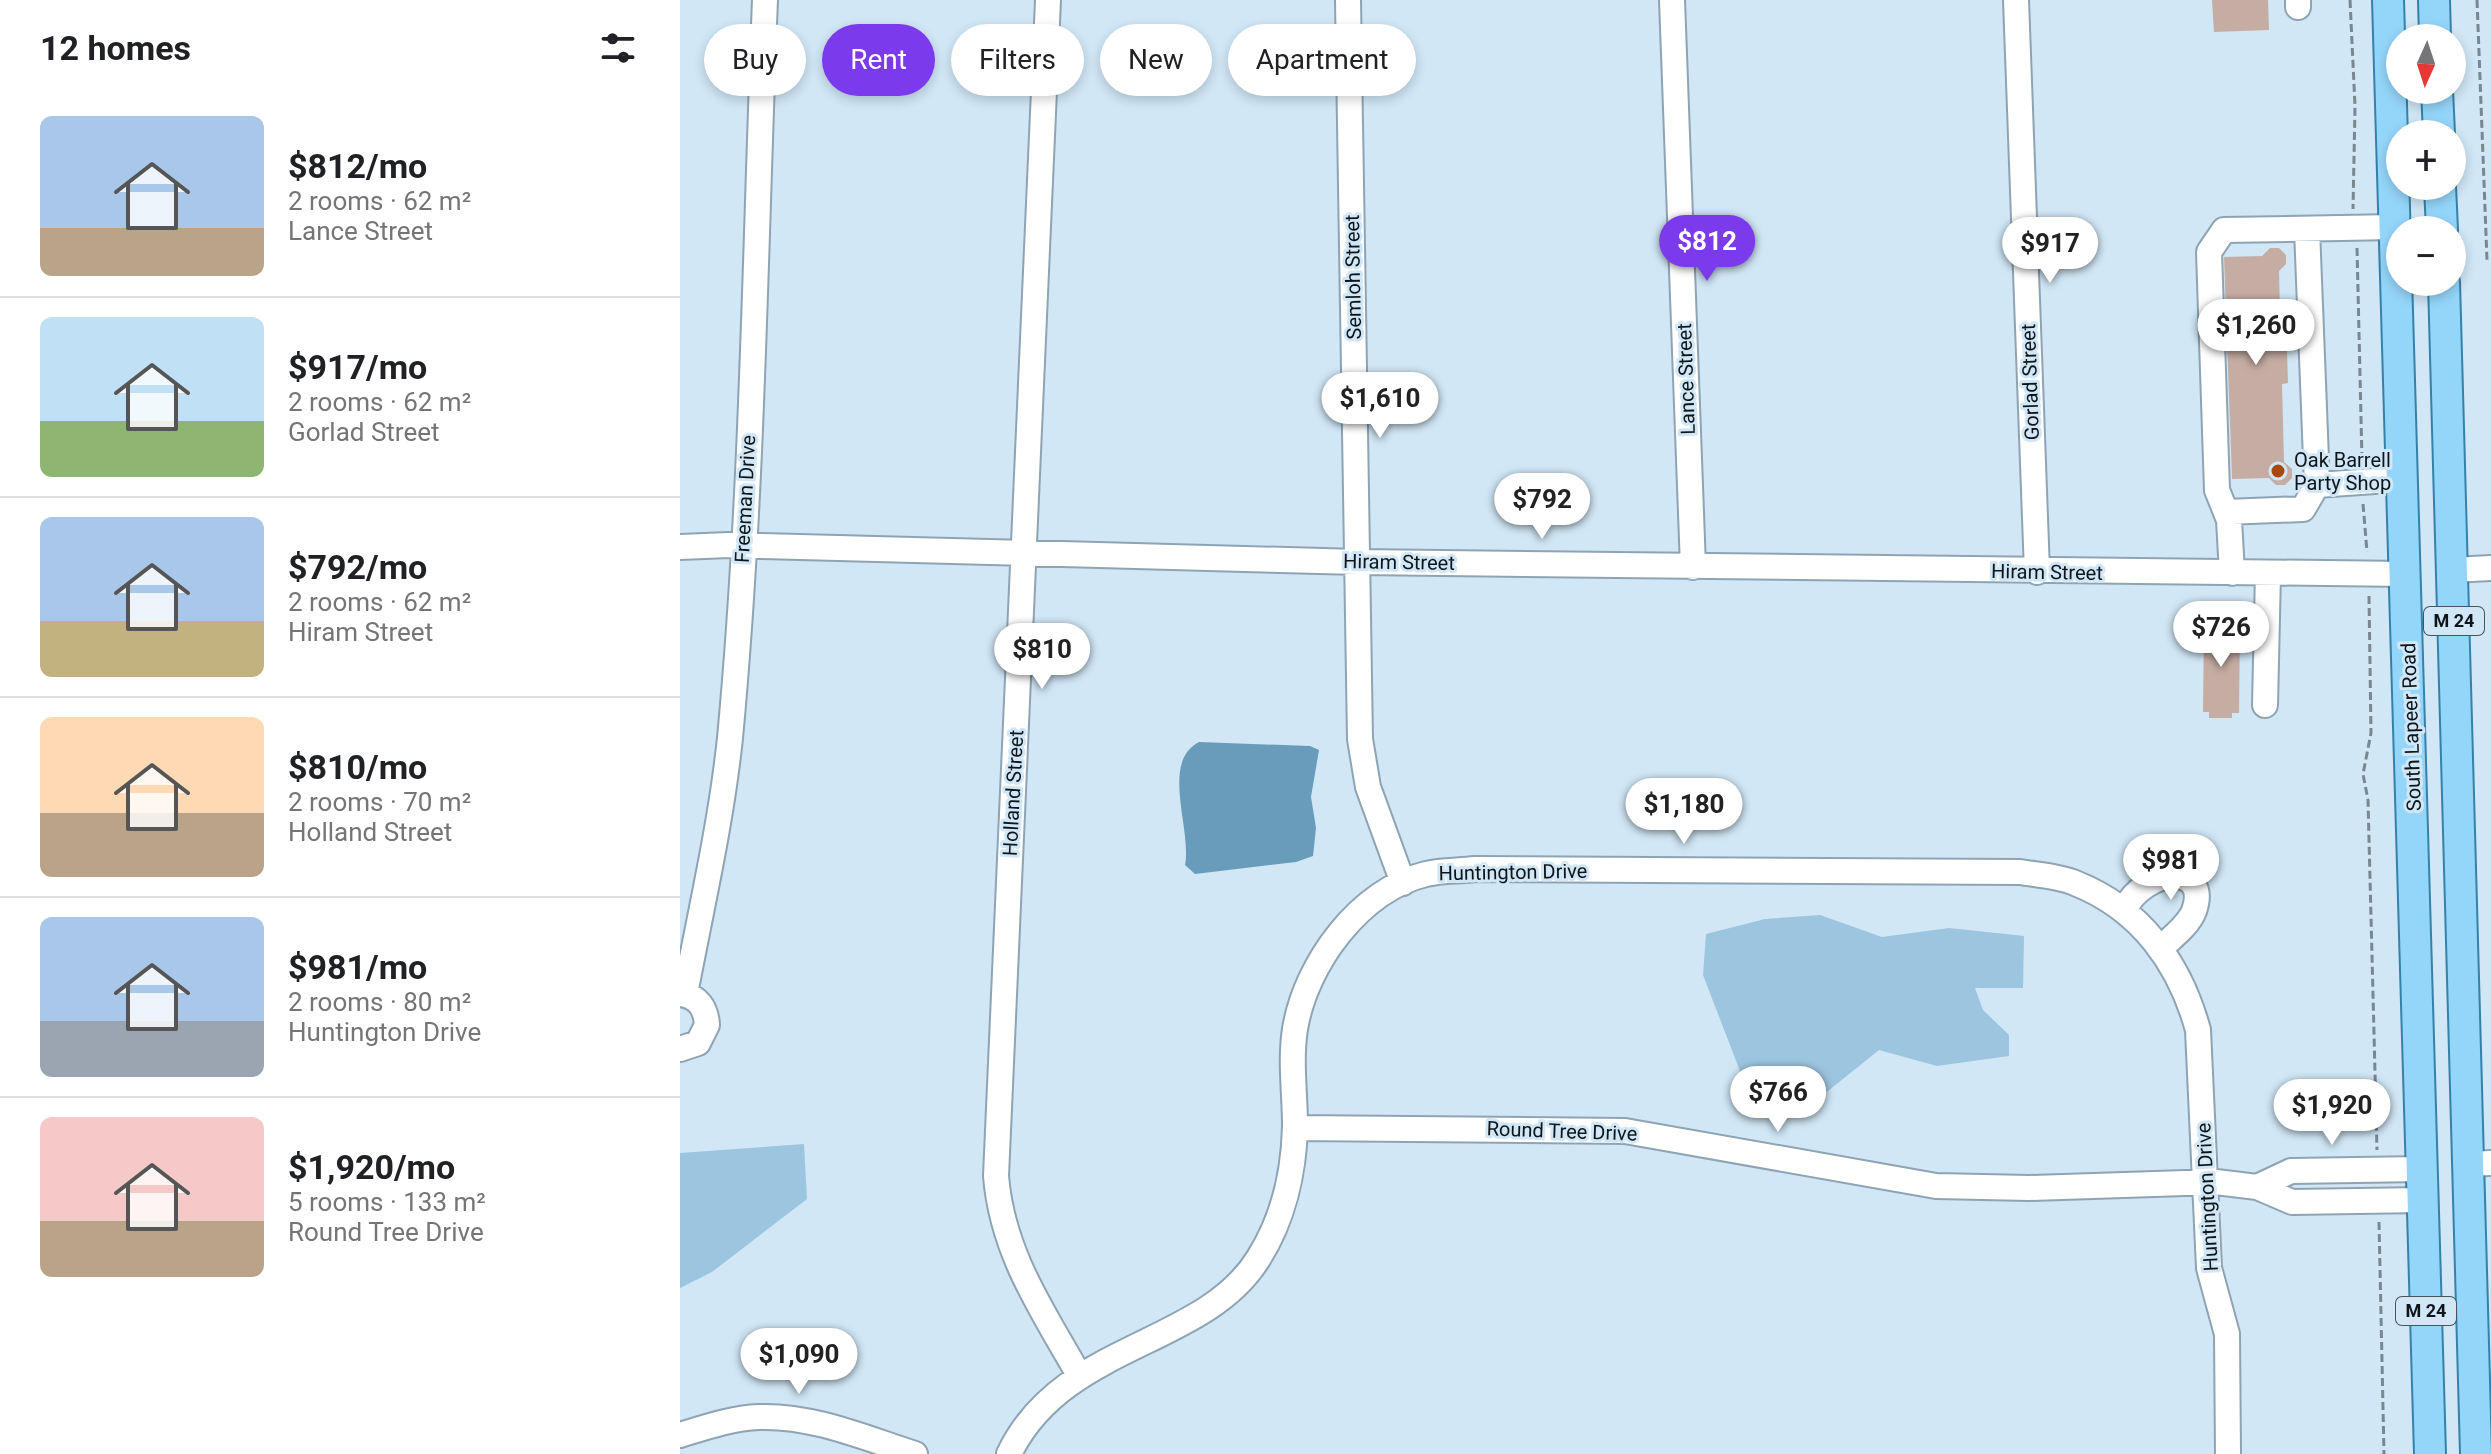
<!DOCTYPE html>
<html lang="en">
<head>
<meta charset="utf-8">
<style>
	:root { --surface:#fff; --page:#f6f6f6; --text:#202124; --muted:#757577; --line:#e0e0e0; --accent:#7c3aed }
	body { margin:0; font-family:Roboto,sans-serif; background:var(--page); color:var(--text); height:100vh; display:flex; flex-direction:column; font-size:30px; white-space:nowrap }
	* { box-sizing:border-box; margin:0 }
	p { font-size:26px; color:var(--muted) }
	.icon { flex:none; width:44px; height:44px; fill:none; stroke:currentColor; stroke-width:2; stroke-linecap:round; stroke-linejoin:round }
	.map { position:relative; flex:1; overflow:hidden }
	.side { display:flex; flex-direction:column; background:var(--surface); width:680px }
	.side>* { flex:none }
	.hud { position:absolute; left:24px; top:24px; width:760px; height:72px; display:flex; gap:16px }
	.needle { width:52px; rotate:183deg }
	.controls { position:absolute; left:1706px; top:24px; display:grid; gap:16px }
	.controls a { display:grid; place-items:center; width:80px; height:80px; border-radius:50%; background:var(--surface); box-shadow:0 4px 12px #0003; font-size:40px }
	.price { position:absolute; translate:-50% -68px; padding:0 18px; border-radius:28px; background:#fff; color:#222; font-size:26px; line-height:52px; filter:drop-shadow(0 2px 4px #0008) }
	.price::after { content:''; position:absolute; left:50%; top:48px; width:24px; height:18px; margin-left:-12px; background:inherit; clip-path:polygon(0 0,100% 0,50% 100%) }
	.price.active { background:var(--accent); color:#fff }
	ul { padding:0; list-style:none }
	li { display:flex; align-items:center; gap:24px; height:200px; padding:0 40px }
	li+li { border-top:2px solid var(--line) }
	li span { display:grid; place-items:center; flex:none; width:224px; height:160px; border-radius:12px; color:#555 }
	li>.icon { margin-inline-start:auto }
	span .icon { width:96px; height:96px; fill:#fffc; stroke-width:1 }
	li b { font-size:34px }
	h2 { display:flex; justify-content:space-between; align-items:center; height:96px; padding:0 40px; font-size:34px }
	.pill { padding:0 28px; border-radius:36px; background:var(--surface); box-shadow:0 4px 12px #0003; font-size:28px; line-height:72px }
	.pill.active { background:var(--accent); color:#fff }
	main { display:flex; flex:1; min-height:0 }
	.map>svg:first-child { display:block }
	.green { fill:#9cc5df }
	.water { fill:#699cbb }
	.building { fill:#c5ada3 }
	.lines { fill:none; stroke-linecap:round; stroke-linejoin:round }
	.minor-casing { stroke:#8fa4b2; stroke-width:28 }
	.major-casing { stroke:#3681aa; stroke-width:34 }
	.path { stroke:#788792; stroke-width:3; stroke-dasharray:8 4; stroke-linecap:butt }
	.minor { stroke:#fff; stroke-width:24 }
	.major { stroke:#94d6fa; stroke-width:30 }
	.poi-dot { fill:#aa470b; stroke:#d1e7f6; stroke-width:3 }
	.labels { text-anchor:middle; stroke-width:6; stroke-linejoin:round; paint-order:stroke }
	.shield { fill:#d1e7f6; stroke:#48545c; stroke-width:2 }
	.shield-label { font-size:18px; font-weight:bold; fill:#0d151a }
	.street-label { font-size:20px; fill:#0d151a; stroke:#d1e7f6 }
	.poi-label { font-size:20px; fill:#0d151a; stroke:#d1e7f6; text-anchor:start }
</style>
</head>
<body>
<main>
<section class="side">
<h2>12 homes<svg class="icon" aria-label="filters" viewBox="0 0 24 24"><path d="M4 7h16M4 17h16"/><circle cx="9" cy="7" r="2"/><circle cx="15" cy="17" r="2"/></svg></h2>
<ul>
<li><span style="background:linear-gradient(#a9c7e8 70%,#b9a48a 0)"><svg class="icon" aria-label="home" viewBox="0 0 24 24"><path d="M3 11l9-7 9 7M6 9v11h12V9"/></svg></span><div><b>$812/mo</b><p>2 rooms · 62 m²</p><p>Lance Street</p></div></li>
<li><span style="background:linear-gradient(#bfe0f5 65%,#8fb573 0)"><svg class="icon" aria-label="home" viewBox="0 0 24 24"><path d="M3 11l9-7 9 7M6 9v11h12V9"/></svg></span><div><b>$917/mo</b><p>2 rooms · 62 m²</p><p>Gorlad Street</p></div></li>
<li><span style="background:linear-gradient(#a9c7e8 65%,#c2b280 0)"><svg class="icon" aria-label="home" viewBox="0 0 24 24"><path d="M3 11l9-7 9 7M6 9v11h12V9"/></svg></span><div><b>$792/mo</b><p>2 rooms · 62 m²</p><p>Hiram Street</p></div></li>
<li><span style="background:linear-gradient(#ffd9b3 60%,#b9a48a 0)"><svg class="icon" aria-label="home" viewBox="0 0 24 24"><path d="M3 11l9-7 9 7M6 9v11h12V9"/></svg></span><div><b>$810/mo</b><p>2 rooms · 70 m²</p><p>Holland Street</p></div></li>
<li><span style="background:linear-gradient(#a9c7e8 65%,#9aa5b1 0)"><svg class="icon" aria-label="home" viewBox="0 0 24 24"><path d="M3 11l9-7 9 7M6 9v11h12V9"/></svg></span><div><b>$981/mo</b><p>2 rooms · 80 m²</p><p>Huntington Drive</p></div></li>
<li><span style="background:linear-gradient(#f6c9c9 65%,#b9a48a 0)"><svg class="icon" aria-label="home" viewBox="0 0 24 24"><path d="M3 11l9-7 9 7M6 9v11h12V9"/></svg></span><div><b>$1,920/mo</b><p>5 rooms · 133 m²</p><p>Round Tree Drive</p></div></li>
</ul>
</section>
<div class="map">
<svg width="1811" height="1454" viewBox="0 0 1811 1454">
	<rect width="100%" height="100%" fill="#d1e7f6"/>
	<path class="green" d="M1140 915 1202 937 1269 928 1344 936 1343 988H1295L1303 1010 1329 1035V1056L1257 1066 1199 1050 1138 1099 1128 1115 1065 1084 1023 975 1026 934 1085 919Z
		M124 1144 127 1199 32 1272 0 1288V1153Z"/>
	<path class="water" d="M519 742 630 746 639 750 631 797 636 828 633 856 616 862 515 874 505 865C512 829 480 762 519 742Z"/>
	<path class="building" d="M1532 0H1588L1589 30 1534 32Z
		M1590 248H1599L1606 255V264L1599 271 1601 350H1607L1608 383 1602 384 1604 462 1612 469V478L1605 485H1596L1589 478 1552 479 1544 257 1582 256Z
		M1531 619 1554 620V625H1560L1559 713H1552V718H1529V712H1523L1524 624H1531Z"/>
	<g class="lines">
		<defs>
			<path id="minor" d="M368 0 316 1176C322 1252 362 1310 399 1375
				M668 0 680 739 688 787 723 883
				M992 0 1013 567
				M1336 0 1357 572
				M1618 0V7
				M1627 229 1637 485
				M1546 512 1623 509 1637 485 1724 479
				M0 547 49 545 678 562 1727 574
				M1773 570 1811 568
				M1552 573 1549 520 1537 490 1529 252 1544 230 1716 227
				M1585 705 1588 573
				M1444 910C1465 867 1531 863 1514 911 1508 926 1492 937 1481 948
				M0 994C18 996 26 1008 27 1025L18 1043 0 1049
				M5 994C21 909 41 824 50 738 73 493 75 246 85 0
				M615 1128 945 1131 1256 1186 1349 1188 1536 1182 1577 1187 1612 1202 1743 1200
				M1788 1164 1811 1163
				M1577 1187 1611 1171 1742 1169
				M0 1435C26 1427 52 1418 79 1417 132 1415 185 1438 235 1454
				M329 1454C382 1343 523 1347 578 1259 603 1220 614 1172 615 1126 615 1094 610 1061 615 1029 626 963 680 890 746 874 761 870 779 871 795 869L1340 872C1358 875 1379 876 1395 883 1461 909 1500 964 1518 1030L1529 1268 1547 1334 1548 1454"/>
			<path id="major" d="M1708 0 1750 1454
				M1754 0 1755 38
				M1757 90 1759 134
				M1760 186 1762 230
				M1764 282 1796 1454"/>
		</defs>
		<use href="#minor" class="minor-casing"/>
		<use href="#major" class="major-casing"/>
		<path class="path" d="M1670 0 1675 106 1673 209
			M1797 0 1807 260
			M1677 248 1682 460
			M1683 504 1687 552
			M1689 596 1691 733 1683 774 1688 800 1697 1150
			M1699 1222 1704 1454"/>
		<use href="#minor" class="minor"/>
		<use href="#major" class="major"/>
	</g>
	<circle class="poi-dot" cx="1598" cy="471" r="8"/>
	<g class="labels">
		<g class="shield">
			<rect x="1744" y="607" width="60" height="28" rx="6"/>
			<rect x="1716" y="1297" width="60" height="28" rx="6"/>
		</g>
		<g class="shield-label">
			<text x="1774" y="627">M 24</text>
			<text x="1746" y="1317">M 24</text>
		</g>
		<g class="street-label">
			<text transform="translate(673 277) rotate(-91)" y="7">Semloh Street</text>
			<text transform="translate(1006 379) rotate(-92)" y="7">Lance Street</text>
			<text transform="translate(1350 382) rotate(-92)" y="7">Gorlad Street</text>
			<text transform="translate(65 499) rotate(-87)" y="7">Freeman Drive</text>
			<text transform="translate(719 562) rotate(1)" y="7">Hiram Street</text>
			<text transform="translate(1367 572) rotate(1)" y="7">Hiram Street</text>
			<text transform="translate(1731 727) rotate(-92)" y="7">South Lapeer Road</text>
			<text transform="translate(333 793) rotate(-87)" y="7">Holland Street</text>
			<text transform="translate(833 872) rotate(-1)" y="7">Huntington Drive</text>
			<text transform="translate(882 1131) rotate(2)" y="7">Round Tree Drive</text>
			<text transform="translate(1527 1197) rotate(-93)" y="7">Huntington Drive</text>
		</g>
		<g class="poi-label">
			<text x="1614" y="467">Oak Barrell<tspan x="1614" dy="23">Party Shop</tspan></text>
		</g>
	</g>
</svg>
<div class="controls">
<a><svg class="needle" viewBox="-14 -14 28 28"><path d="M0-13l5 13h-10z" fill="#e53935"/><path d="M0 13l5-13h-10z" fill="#757577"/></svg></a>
<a>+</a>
<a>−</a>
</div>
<b class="price active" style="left:1027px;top:283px">$812</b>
<b class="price" style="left:1370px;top:285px">$917</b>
<b class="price" style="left:1576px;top:367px">$1,260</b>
<b class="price" style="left:700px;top:440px">$1,610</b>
<b class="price" style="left:862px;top:541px">$792</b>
<b class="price" style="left:1541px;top:669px">$726</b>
<b class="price" style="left:362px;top:691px">$810</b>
<b class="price" style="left:1004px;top:846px">$1,180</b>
<b class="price" style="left:1491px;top:902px">$981</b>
<b class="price" style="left:1098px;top:1134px">$766</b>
<b class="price" style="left:1652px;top:1147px">$1,920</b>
<b class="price" style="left:119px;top:1396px">$1,090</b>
<div class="hud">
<a class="pill">Buy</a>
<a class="pill active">Rent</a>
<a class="pill">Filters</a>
<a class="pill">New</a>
<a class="pill">Apartment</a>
</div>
</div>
</main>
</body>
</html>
